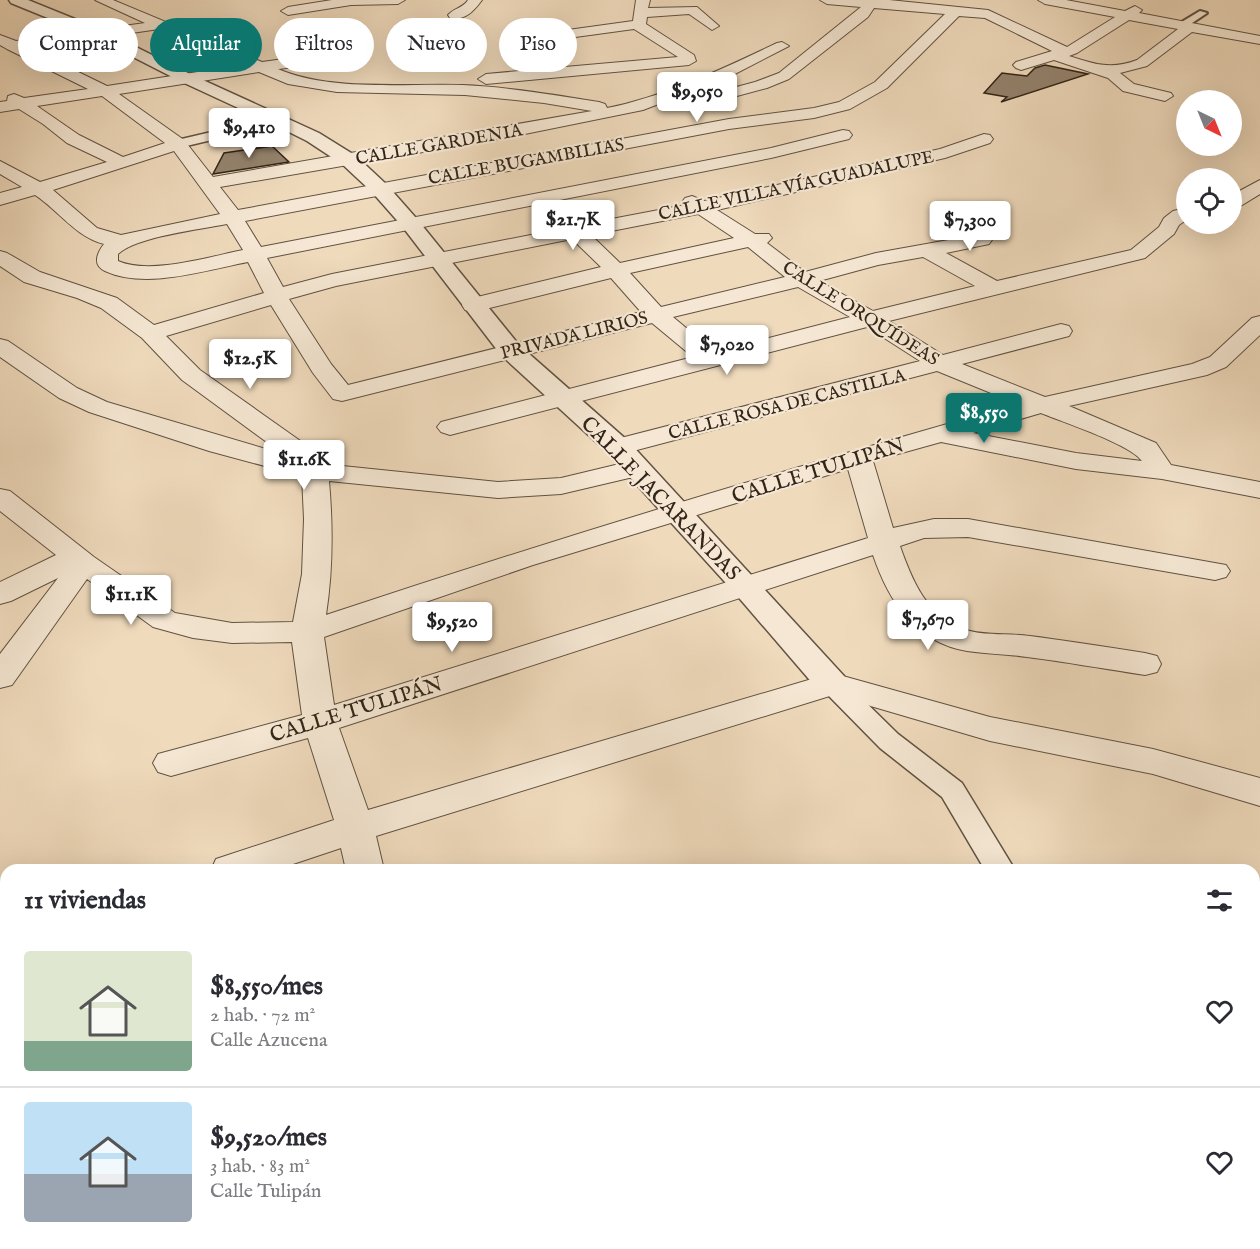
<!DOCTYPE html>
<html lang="es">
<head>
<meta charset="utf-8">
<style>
	:root { --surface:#fff; --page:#f2f2f3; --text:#2b2b33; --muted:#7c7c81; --line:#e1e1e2; --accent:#0f766e }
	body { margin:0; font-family:"IM FELL English",serif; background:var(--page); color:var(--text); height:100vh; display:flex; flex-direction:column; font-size:22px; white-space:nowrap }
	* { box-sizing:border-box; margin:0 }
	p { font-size:20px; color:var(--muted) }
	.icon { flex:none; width:33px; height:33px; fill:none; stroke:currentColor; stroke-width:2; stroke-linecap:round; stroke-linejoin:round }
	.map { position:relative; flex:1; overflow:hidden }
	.details { position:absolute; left:0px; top:864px; width:1260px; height:386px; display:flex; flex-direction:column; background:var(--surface); border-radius:18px 18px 0 0; box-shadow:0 6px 24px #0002 }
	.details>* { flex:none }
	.banner { position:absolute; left:18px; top:18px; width:600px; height:54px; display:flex; gap:12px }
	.needle { width:39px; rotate:137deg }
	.controls { position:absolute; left:1176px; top:90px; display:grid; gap:12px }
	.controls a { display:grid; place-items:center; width:66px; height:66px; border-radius:50%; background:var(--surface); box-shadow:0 6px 24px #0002; font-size:30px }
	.price { position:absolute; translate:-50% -51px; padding:0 14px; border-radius:6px; background:#fff; color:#222; font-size:20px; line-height:39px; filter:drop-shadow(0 2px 3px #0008) }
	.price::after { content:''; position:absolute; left:50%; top:36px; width:18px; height:14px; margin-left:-9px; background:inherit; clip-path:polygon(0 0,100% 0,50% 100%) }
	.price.on { background:var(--accent); color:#fff }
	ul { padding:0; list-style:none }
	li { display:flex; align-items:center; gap:18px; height:150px; padding:0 24px }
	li+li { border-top:2px solid var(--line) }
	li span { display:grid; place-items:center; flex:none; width:168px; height:120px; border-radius:6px; color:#555 }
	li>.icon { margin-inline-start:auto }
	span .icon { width:72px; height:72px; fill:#fffc; stroke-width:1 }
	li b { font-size:26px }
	h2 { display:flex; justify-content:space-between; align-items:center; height:72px; padding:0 24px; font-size:26px }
	.tag { padding:0 21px; border-radius:27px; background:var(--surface); box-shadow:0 6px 24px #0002; font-size:21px; line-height:54px }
	.tag.on { background:var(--accent); color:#fff }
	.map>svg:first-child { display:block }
	.building { fill:#94836e; stroke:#322519; stroke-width:1.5 }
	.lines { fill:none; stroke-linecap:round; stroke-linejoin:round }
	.service-casing { stroke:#615242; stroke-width:4 }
	.pedestrian-casing { stroke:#615242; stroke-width:3 }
	.minor-casing { stroke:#615242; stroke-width:2 }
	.tertiary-casing { stroke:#615242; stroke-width:3 }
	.service { fill:#f5e7d3; fill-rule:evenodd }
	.pedestrian { fill:#f5e7d3; fill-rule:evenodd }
	.minor { fill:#f5e7d3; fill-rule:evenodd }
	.tertiary { fill:#f5e7d3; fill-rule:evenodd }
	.labels { text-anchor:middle; stroke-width:4.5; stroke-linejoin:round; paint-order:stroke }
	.far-street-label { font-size:18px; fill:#322519; stroke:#f5e7d3 }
	.street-label { font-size:21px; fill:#322519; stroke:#f5e7d3 }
</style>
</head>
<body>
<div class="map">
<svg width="1260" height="1249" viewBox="0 0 1260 1249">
	<rect width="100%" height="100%" fill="#efdabc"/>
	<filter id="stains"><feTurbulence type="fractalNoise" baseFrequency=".00333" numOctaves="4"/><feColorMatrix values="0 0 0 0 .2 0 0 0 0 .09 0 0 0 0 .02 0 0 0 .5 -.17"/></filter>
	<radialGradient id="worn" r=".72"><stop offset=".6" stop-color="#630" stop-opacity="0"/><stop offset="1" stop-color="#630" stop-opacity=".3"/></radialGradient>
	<path class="building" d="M1045 65 1088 74 1001 102 1007 97 984 93 1002 73 1027 76 1035 68Z
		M272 146 289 162 213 174 224 153Z"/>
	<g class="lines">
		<defs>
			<path id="service" d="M1200 11 1207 13 1186 27H1180V23Z"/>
			<path id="pedestrian" d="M279 116 283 117 285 120 283 123 178 148 171 144 173 141Z
				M832 675 841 678 898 734 962 783 1015 870H985L942 797 880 748 823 690 819 684 823 678Z"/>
			<path id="minor" d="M95 0H113L262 62 305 56 308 55 301 49 308 45 327 55C316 67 294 67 278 69 332 92 405 83 463 85 509 87 554 95 599 102L605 104 607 108C666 96 722 69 777 43L782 42 789 46 729 77 643 110 510 137 220 187 238 210 729 119 814 108 839 102 875 82 945 14 874 8 868 17 789 79 767 88 707 104H695L693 101 695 98 755 82 779 73 861 7 827 4 820 0H889L988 10 1067 47 1115 17 1045 4 1038 0H1066L1125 11 1135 6 1142 10 1139 13 1260 36V44L1192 32 1147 66 1120 73 1134 84 1171 93 1173 96 1165 101 1123 91 1108 78 1054 60 1021 70 1016 68 1013 65 1016 62 1052 51 985 18 959 16 887 88 850 109 814 118 729 129 245 221 261 247 771 148 843 130 849 131 852 135 849 139 771 158 267 258 283 287 332 274 561 229 555 222 558 218C569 215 573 218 580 225L685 205 682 202 685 198 692 196 704 201 940 149 984 134 990 135 993 139 990 143 945 158 717 210 755 234H769L772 238 767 243 805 272 876 253 982 234 989 236 992 240 989 244 946 253 997 281 1131 250 1159 227 1164 218 1173 211 1186 208V220L1179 225 1174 234 1145 258 889 321 943 355 1061 324 1069 326 1072 331 1069 336 962 364 1045 397 1192 364 1210 357 1252 318 1260 316V335L1226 367 1207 375 1069 406 1156 443 1171 465 1260 482V498L1162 479 1076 469 941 442 873 461 893 528 934 519H968L1226 565 1230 571 1226 577 1215 580 968 537 924 538 900 546C912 580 927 618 966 630 985 636 1010 633 1030 636 1069 641 1107 647 1145 653L1157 656 1161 664 1157 672 1145 675C1106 669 1066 662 1027 657 1007 654 987 654 967 651 915 642 889 602 873 555L339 728 368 810 832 673 990 717 1153 749 1260 778V806L1153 774 990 741 833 695 376 836 384 870H346L341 848 275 870H211L216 859 334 820 308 738 171 776 158 772 153 763 158 754 302 715 292 642 232 643 193 638 153 627 87 579 12 685 0 688V654L58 578 11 601 0 604V582L56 555 0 511V489L10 491 94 557 175 613 232 623 293 622 302 574 304 519 302 476 209 451 89 412 59 398 0 357V339L8 341 77 388 107 402 283 454 182 380 142 338 101 308 77 298 24 282 0 266V251L7 253 40 272 117 298 154 325 264 293 248 262C206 270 146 290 105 271 92 265 97 253 104 244 76 237 59 211 35 195L0 205V193L22 187 0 174V161L40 182 107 162 67 143 43 124 19 109 0 112V102L7 101 8 96 14 94 24 98 88 89 7 49 0 45V35L16 41 145 23ZM1129 20 1178 29 1137 60C1111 70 1094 64 1069 56L1077 53ZM159 29 243 65 107 86 29 48ZM259 72 288 84 337 92 465 95 544 103 592 111 213 177 184 140 119 94ZM102 96 165 143 123 157 79 135 37 106ZM174 151 220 214 121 235 97 228 53 190ZM698 214 734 238 620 263 591 235ZM227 224 243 250C208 257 150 275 118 261V254C136 237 201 229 227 224ZM572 239 601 267 465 300 462 305 465 310 473 312 611 278 641 312 348 385 331 364 289 299 336 286ZM748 247 785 277 661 307 630 273ZM923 257 975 286 873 311 819 281 878 265ZM798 287 850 317 715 352 673 317ZM271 305 313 373 333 399 342 401 652 323 693 357 441 422 437 427 441 432 450 435 867 327 920 361 609 441 605 447 609 453 618 455 937 371 1018 404C786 469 555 539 326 615 333 570 333 526 329 481L498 498 561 494 646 474 649 468 646 462 636 460 561 478 498 482 323 464 299 440 200 370 166 336ZM1041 413C1062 422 1130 444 1142 461L1076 453 973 433ZM848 469 868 538 334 705 324 637 533 565Z
				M332 0H405L398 4 351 5 288 15 281 11 288 7Z
				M468 0H482C474 11 465 21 450 18L448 15C454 8 463 8 468 0Z
				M636 0H650L648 8 697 7 719 26 712 30 689 14 647 17 646 24 694 55 696 61 689 65 486 84 478 79 486 74 678 57 634 29 546 41 539 37 546 33 633 21Z
				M1260 180V194L1239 207 1232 209V195Z
				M584 1244H642L644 1249H586Z
				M776 1244H839L837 1249H774Z"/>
			<path id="tertiary" d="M9 0H28L102 30 192 75 319 133 356 156 386 184 416 218 519 345 628 441 844 676 849 684 844 692 832 696 820 692 734 592 608 453 501 355 402 226 372 192 342 164 307 141 273 124 180 81 92 36 11 3Z"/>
		</defs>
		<use href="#service" class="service-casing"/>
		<use href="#pedestrian" class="pedestrian-casing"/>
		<use href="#minor" class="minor-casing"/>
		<use href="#tertiary" class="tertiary-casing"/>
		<use href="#service" class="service"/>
		<use href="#pedestrian" class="pedestrian"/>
		<use href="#minor" class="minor"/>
		<use href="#tertiary" class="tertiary"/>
	</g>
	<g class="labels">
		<g class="far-street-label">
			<text transform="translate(439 144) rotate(-10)" y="6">CALLE GARDENIA</text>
			<text transform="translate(526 161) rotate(-10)" y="6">CALLE BUGAMBILIAS</text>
			<text transform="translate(796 185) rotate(-12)" y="6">CALLE VILLA VÍA GUADALUPE</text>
			<text transform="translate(861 313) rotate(32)" y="6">CALLE ORQUÍDEAS</text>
			<text transform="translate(574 335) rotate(-14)" y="6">PRIVADA LIRIOS</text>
			<text transform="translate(787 404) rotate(-14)" y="6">CALLE ROSA DE CASTILLA</text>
		</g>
		<g class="street-label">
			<text transform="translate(818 470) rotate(-17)" y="7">CALLE TULIPÁN</text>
			<text transform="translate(661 498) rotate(46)" y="7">CALLE JACARANDAS</text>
			<text transform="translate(356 709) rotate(-17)" y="7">CALLE TULIPÁN</text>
		</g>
	</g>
	<rect width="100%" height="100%" filter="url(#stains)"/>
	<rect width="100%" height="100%" fill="url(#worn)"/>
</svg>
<div class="controls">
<a><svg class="needle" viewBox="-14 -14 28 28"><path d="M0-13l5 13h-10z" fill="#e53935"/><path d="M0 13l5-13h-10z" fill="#7c7c81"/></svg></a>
<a><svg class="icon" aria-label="locate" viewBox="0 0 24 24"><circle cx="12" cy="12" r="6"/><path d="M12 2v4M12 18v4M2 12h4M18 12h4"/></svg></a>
</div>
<b class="price" style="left:697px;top:123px">$9,050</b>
<b class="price" style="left:249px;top:159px">$9,410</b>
<b class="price" style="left:573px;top:251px">$21.7K</b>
<b class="price" style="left:970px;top:252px">$7,300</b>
<b class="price" style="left:727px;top:376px">$7,020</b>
<b class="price" style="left:250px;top:390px">$12.5K</b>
<b class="price on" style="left:984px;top:444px">$8,550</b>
<b class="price" style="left:304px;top:491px">$11.6K</b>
<b class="price" style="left:131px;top:626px">$11.1K</b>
<b class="price" style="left:928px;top:651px">$7,670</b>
<b class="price" style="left:452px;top:653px">$9,520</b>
<div class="banner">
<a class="tag">Comprar</a>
<a class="tag on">Alquilar</a>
<a class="tag">Filtros</a>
<a class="tag">Nuevo</a>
<a class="tag">Piso</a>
</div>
<section class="details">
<h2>11 viviendas<svg class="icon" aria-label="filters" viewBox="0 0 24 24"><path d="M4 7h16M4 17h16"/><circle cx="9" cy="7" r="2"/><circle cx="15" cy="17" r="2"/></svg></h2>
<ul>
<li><span style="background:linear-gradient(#dfe7d0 75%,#7fa58c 0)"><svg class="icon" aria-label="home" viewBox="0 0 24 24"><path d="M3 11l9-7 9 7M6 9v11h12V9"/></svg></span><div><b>$8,550/mes</b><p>2 hab. · 72 m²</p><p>Calle Azucena</p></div><svg class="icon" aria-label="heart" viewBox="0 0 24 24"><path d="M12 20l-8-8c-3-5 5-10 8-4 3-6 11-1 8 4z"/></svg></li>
<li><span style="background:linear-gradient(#bfe0f5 60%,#9aa5b1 0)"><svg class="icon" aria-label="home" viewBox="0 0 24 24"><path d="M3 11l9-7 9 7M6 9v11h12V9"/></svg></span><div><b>$9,520/mes</b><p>3 hab. · 83 m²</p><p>Calle Tulipán</p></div><svg class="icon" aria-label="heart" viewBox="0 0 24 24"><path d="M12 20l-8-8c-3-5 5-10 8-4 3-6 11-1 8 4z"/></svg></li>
</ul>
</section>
</div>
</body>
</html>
